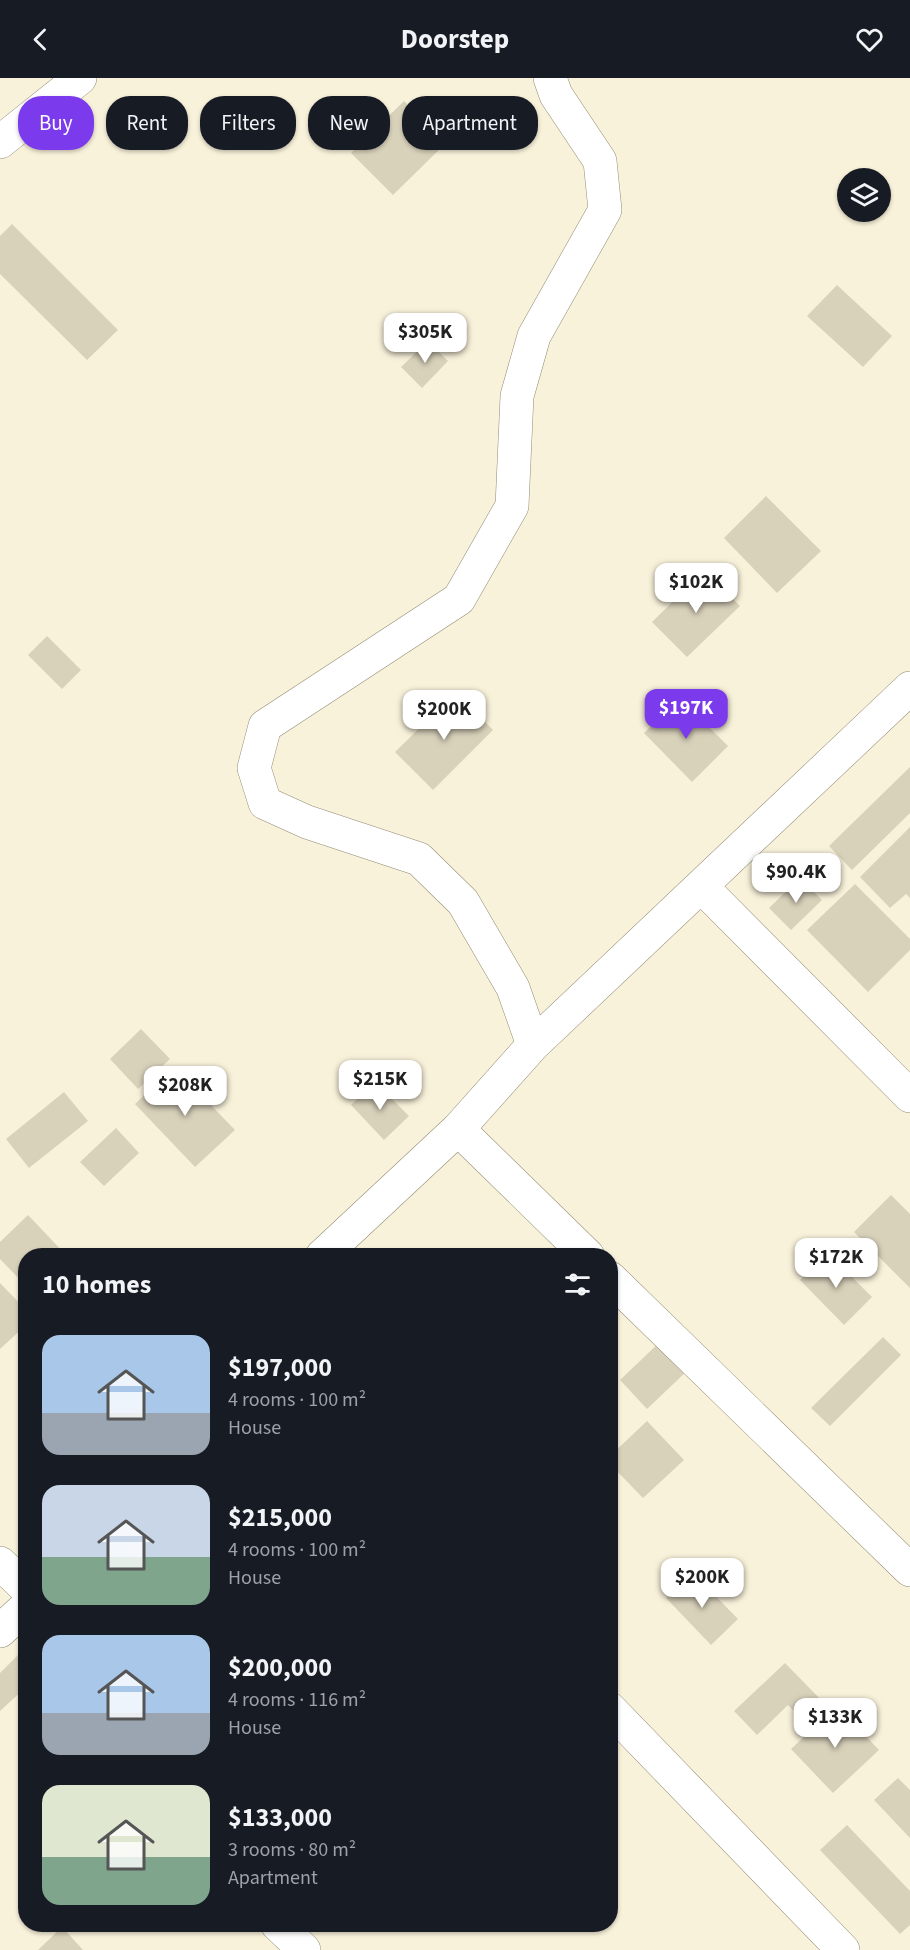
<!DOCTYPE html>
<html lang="en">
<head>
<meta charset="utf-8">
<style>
	:root { --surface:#171b24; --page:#20242c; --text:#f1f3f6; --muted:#9ea1a6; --accent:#7c3aed }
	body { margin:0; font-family:"Source Sans 3",sans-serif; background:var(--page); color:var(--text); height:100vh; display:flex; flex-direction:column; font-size:22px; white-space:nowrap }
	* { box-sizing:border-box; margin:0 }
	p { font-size:20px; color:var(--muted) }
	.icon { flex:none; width:33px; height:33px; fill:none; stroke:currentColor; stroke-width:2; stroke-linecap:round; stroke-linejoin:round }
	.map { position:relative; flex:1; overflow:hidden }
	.panel { position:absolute; left:18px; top:1170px; width:600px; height:684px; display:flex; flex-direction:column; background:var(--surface); border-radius:24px; box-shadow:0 2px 4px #0004 }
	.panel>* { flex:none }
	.hud { position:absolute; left:18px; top:18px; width:600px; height:54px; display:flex; gap:12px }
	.buttons { position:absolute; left:837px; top:90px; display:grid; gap:12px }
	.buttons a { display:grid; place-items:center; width:54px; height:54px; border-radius:50%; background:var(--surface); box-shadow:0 2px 4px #0004; font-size:30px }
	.price { position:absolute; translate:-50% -51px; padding:0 14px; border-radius:12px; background:#fff; color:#222; font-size:20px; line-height:39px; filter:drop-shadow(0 2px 3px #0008) }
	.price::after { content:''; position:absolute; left:50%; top:36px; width:18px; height:14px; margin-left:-9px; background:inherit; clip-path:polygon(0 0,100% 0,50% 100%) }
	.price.current { background:var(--accent); color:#fff }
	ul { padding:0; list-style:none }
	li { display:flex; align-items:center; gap:18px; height:150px; padding:0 24px }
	li span { display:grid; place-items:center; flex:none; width:168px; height:120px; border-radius:18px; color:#555 }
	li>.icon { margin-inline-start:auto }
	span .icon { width:72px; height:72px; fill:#fffc; stroke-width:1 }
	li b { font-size:26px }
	h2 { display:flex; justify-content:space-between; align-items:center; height:72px; padding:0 24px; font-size:26px }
	.pill { padding:0 21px; border-radius:24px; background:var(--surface); box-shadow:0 2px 4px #0004; font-size:21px; line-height:54px }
	.pill.current { background:var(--accent); color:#fff }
	header { display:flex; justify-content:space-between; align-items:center; height:78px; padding:0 24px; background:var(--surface); font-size:27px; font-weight:700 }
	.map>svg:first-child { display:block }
	.building { fill:#d9d2bb }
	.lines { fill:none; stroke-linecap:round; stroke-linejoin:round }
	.street-casing { stroke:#928b75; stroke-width:34 }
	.street { stroke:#fff; stroke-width:33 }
</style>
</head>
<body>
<header><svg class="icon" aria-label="back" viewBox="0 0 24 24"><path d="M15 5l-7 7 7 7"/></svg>Doorstep<svg class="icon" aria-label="heart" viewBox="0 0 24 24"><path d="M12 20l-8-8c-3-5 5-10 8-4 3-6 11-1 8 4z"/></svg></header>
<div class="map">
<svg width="910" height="1872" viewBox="0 0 910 1872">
	<rect width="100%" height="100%" fill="#f9f2db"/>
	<path class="building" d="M404 23 446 65 393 117 351 75Z
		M12 146 118 252 87 282 0 196V158Z
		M837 207 892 258 863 289 807 238Z
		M428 263 448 283 422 310 401 289Z
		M766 418 821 473 777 515 724 460Z
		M704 493 740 528 687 579 652 544Z
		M47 558 81 592 62 611 28 577Z
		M456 614 493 652 433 712 395 674Z
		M680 620 728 668 692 704 644 655Z
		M910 689V735L852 792 829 768Z
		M910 749V820L906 816 890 830 860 799Z
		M800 800 822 822 791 852 769 830Z
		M855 806 910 861V872L868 914 807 852Z
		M141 951 170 981 138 1011 110 981Z
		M174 989 235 1052 195 1089 135 1026Z
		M375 1004 409 1038 384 1062 351 1027Z
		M64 1014 88 1043 29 1090 6 1061Z
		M116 1050 139 1075 104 1108 80 1084Z
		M891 1117 910 1136V1210L854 1154Z
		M28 1137 67 1178H26V1208L0 1181V1164Z
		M828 1175 872 1219 844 1247 800 1202Z
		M0 1205 26 1232V1247L0 1271Z
		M883 1259 901 1277 830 1348 811 1330Z
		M662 1262 689 1291 647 1331 620 1302Z
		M647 1343 684 1382 643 1420 610 1386V1378Z
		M693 1495 738 1541 711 1567 666 1520Z
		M18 1577 26 1585V1609L0 1633V1595Z
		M785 1585 828 1629 807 1647 788 1627 757 1657 734 1633Z
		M837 1628 879 1672 833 1715 791 1671Z
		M898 1700 910 1712V1760L874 1722Z
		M847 1747 910 1813V1847L900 1856 820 1772Z
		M62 1849 83 1872H38Z"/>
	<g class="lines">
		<defs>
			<path id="street" d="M0 64 80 0
				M701 808 910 1018
				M533 967 513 910 463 824 419 781 307 744 265 725 254 690 265 648 459 521 512 428 517 318 534 258 605 132 600 83 556 17 550 0
				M458 1051 588 1178
				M322 1178 458 1051 533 967 910 610
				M610 1200 910 1492
				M0 1485 26 1510
				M0 1553 26 1529
				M610 1631 843 1872
				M277 1846 304 1872"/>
		</defs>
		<use href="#street" class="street-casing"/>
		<use href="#street" class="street"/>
	</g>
</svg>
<div class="buttons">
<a><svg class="icon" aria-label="layers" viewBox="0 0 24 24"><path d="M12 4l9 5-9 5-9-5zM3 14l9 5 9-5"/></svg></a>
</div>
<b class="price" style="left:425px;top:286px">$305K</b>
<b class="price" style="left:696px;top:536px">$102K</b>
<b class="price current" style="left:686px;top:662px">$197K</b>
<b class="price" style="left:444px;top:663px">$200K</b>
<b class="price" style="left:796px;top:826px">$90.4K</b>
<b class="price" style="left:380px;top:1033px">$215K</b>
<b class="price" style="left:185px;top:1039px">$208K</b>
<b class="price" style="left:836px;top:1211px">$172K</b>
<b class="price" style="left:702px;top:1531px">$200K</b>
<b class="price" style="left:835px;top:1671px">$133K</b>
<div class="hud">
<a class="pill current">Buy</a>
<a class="pill">Rent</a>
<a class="pill">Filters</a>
<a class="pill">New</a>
<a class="pill">Apartment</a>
</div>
<section class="panel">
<h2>10 homes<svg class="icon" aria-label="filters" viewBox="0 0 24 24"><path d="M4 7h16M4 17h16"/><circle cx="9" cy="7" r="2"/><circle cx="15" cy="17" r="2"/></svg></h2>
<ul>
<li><span style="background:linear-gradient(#a9c7e8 65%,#9aa5b1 0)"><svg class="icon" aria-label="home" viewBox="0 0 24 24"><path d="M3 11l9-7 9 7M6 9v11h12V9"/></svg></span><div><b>$197,000</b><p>4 rooms · 100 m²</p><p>House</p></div></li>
<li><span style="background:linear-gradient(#c9d6e8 60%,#7fa58c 0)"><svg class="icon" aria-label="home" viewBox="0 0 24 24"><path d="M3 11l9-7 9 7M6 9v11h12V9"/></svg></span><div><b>$215,000</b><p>4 rooms · 100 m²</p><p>House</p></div></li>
<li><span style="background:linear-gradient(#a9c7e8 65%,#9aa5b1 0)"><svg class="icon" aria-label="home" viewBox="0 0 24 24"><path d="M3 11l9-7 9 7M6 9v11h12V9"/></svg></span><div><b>$200,000</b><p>4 rooms · 116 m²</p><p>House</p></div></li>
<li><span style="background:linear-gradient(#dfe7d0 60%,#7fa58c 0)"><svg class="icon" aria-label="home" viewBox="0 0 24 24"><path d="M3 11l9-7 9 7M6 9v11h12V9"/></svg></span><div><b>$133,000</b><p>3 rooms · 80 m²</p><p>Apartment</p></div></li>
</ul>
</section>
</div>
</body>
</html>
